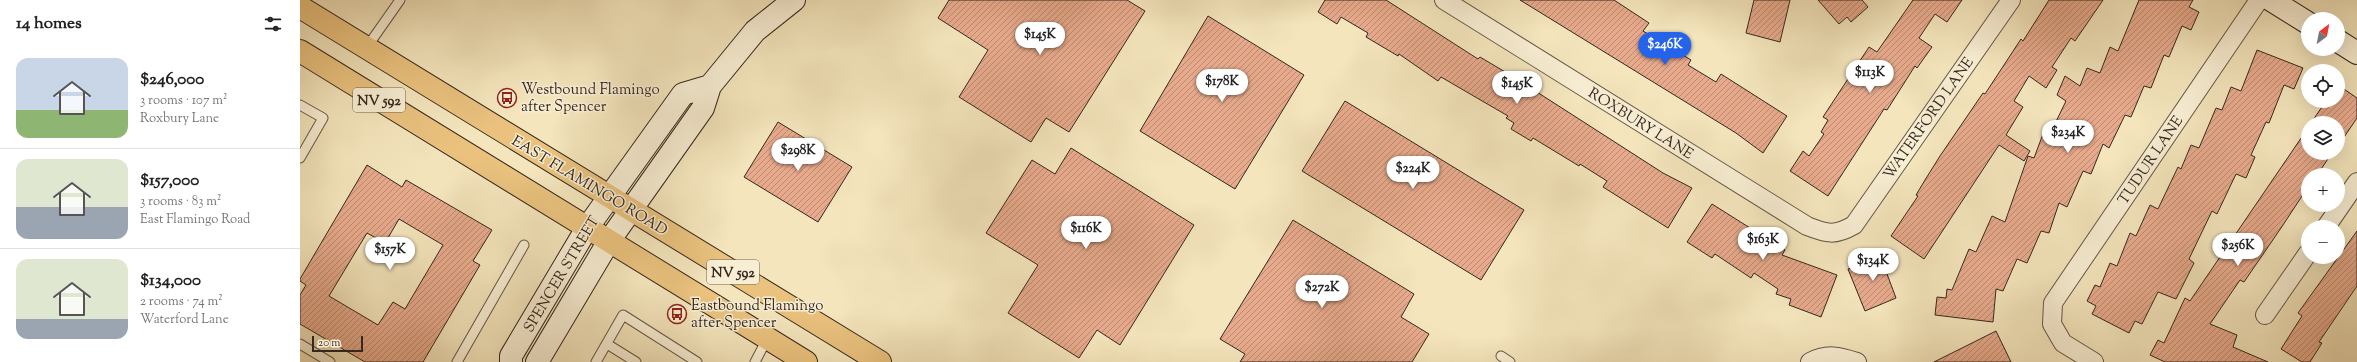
<!DOCTYPE html>
<html lang="en">
<head>
<meta charset="utf-8">
<style>
	:root { --surface:#fff; --page:#f2f2f2; --text:#222; --muted:#767676; --line:#e0e0e0; --accent:#2563eb }
	body { margin:0; font-family:"Sorts Mill Goudy",serif; background:var(--page); color:var(--text); height:100vh; display:flex; flex-direction:column; font-size:15px; white-space:nowrap }
	* { box-sizing:border-box; margin:0 }
	p { font-size:13px; color:var(--muted) }
	.icon { flex:none; width:22px; height:22px; fill:none; stroke:currentColor; stroke-width:2; stroke-linecap:round; stroke-linejoin:round }
	.map { position:relative; flex:1; overflow:hidden }
	.details { display:flex; flex-direction:column; background:var(--surface); width:300px }
	.details>* { flex:none }
	.needle { width:26px; rotate:32deg }
	.tools { position:absolute; left:2001px; top:12px; display:grid; gap:8px }
	.tools a { display:grid; place-items:center; width:44px; height:44px; border-radius:50%; background:var(--surface); box-shadow:0 4px 16px #0002; font-size:20px }
	.scale { position:absolute; left:12px; bottom:10px; width:51px; box-sizing:border-box; padding-left:4px; border:2px solid #352820; border-top:0; font-size:11px; line-height:14px; white-space:nowrap; color:#352820; -webkit-text-stroke:3px #f8eed3; paint-order:stroke }
	.price { position:absolute; translate:-50% -34px; padding:0 9px; border-radius:14px; background:#fff; color:#222; font-size:13px; line-height:26px; filter:drop-shadow(0 1px 2px #0008) }
	.price::after { content:''; position:absolute; left:50%; top:24px; width:12px; height:9px; margin-left:-6px; background:inherit; clip-path:polygon(0 0,100% 0,50% 100%) }
	.price.on { background:var(--accent); color:#fff }
	ul { padding:0; list-style:none }
	li { display:flex; align-items:center; gap:12px; height:100px; padding:0 16px }
	li+li { border-top:1px solid var(--line) }
	li span { display:grid; place-items:center; flex:none; width:112px; height:80px; border-radius:12px; color:#555 }
	li>.icon { margin-inline-start:auto }
	span .icon { width:48px; height:48px; fill:#fffc; stroke-width:1 }
	li b { font-size:17px }
	h2 { display:flex; justify-content:space-between; align-items:center; height:48px; padding:0 16px; font-size:17px }
	main { display:flex; flex:1; min-height:0 }
	.map>svg:first-child { display:block }
	.building { fill:url(#building-hatch); stroke:#352820; fill-rule:evenodd }
	.lines { fill:none; stroke-linecap:round; stroke-linejoin:round }
	.lane-casing { stroke:#655747; stroke-width:11 }
	.street-casing { stroke:#655747; stroke-width:20 }
	.secondary-casing { stroke:#352820; stroke-width:24 }
	.primary-casing { stroke:#352820; stroke-width:24 }
	.lane { stroke:#f8eed3; stroke-width:9 }
	.street { stroke:#f8eed3; stroke-width:18 }
	.secondary { stroke:#f8eed3; stroke-width:22 }
	.primary { stroke:#eac27e; stroke-width:22 }
	.labels { text-anchor:middle; stroke-width:3; stroke-linejoin:round; paint-order:stroke }
	.shield { fill:#f8eed3; stroke:#706356; stroke-width:1 }
	.shield-label { font-size:14px; font-weight:bold; fill:#352820 }
	.poi-label { font-size:15px; fill:#352820; stroke:#f8eed3; text-anchor:start }
	.street-label { font-size:15px; fill:#352820; stroke:#f8eed3 }
</style>
</head>
<body>
<main>
<section class="details">
<h2>14 homes<svg class="icon" aria-label="filters" viewBox="0 0 24 24"><path d="M4 7h16M4 17h16"/><circle cx="9" cy="7" r="2"/><circle cx="15" cy="17" r="2"/></svg></h2>
<ul>
<li><span style="background:linear-gradient(#c9d6e8 65%,#8fb573 0)"><svg class="icon" aria-label="home" viewBox="0 0 24 24"><path d="M3 11l9-7 9 7M6 9v11h12V9"/></svg></span><div><b>$246,000</b><p>3 rooms · 107 m²</p><p>Roxbury Lane</p></div></li>
<li><span style="background:linear-gradient(#dfe7d0 60%,#9aa5b1 0)"><svg class="icon" aria-label="home" viewBox="0 0 24 24"><path d="M3 11l9-7 9 7M6 9v11h12V9"/></svg></span><div><b>$157,000</b><p>3 rooms · 83 m²</p><p>East Flamingo Road</p></div></li>
<li><span style="background:linear-gradient(#dfe7d0 75%,#9aa5b1 0)"><svg class="icon" aria-label="home" viewBox="0 0 24 24"><path d="M3 11l9-7 9 7M6 9v11h12V9"/></svg></span><div><b>$134,000</b><p>2 rooms · 74 m²</p><p>Waterford Lane</p></div></li>
</ul>
</section>
<div class="map">
<svg width="2057" height="362" viewBox="0 0 2057 362">
	<defs>
		<pattern id="building-hatch" width="6" height="6" patternUnits="userSpaceOnUse"><rect width="6" height="6" fill="#e7aa8c"/><path d="M-1 1l2-2M0 6l6-6M5 7l2-2" fill="none" stroke="#bc8a72"/></pattern>
	</defs>
	<rect width="100%" height="100%" fill="#f4e5bc"/>
	<filter id="stains"><feTurbulence type="fractalNoise" baseFrequency=".005" numOctaves="4"/><feColorMatrix values="0 0 0 0 .2 0 0 0 0 .09 0 0 0 0 .02 0 0 0 .5 -.17"/></filter>
	<radialGradient id="worn" r=".72"><stop offset=".6" stop-color="#630" stop-opacity="0"/><stop offset="1" stop-color="#630" stop-opacity=".3"/></radialGradient>
	<path class="building" d="M649 0H827L845 11 769 132 746 118 731 142 659 97 688 50 638 18Z
		M1025 0H1086L1178 59 1180 57 1212 76 1363 173 1392 188 1368 228 1303 187 1307 181 1280 164 1279 166 1233 138 1231 141 1211 129 1214 123 1206 118 1208 116 1141 77 1138 81 1099 54 1098 56 1066 37 1068 33 1041 17 1037 24 1018 12Z
		M1220 0H1314L1349 23 1343 31 1391 60 1388 65 1416 82 1421 74 1487 116 1463 153 1436 133Z
		M1454 0H1490L1480 42 1446 33Z
		M1518 0H1562L1568 7 1551 22 1547 17 1539 24Z
		M1613 0H1662L1647 22 1635 14 1619 38 1632 47 1617 68 1615 66 1587 110 1584 109 1528 196 1490 171 1503 151 1509 156 1524 134 1521 132 1528 120 1523 117 1569 47 1577 52Z
		M1749 0H1803L1775 41 1771 38 1752 67 1757 70 1746 88 1729 76 1714 101 1723 107 1706 135 1730 151 1724 161 1699 145 1624 259 1591 236 1618 196 1616 195 1625 180 1640 156 1683 93 1685 94 1721 39 1723 41Z
		M1839 0H1893L1889 7 1899 12 1891 30 1882 26 1869 57 1864 55 1851 88 1844 86 1831 117 1825 115 1809 148 1803 144 1791 174 1783 171 1767 207 1759 203 1749 233 1741 231 1727 263 1717 259 1703 291 1696 289 1693 322 1635 315 1637 297 1646 298 1647 289 1652 290 1669 249 1676 252 1692 216 1705 222 1728 156 1734 158 1743 134 1749 136 1766 101 1757 95 1765 76 1780 86 1787 68 1800 73 1810 47 1818 51Z
		M908 16 1004 75 935 189 840 131Z
		M1957 50 2003 68 1994 89 1984 85 1969 123 1966 122 1951 155 1955 157 1946 178 1936 174 1917 214 1912 211 1889 259 1894 263 1876 299 1858 292 1842 324 1835 321 1829 333 1792 314 1796 306 1787 301 1795 285 1800 287 1810 263 1817 266 1830 233 1836 236 1850 205 1858 209 1878 167 1881 169 1891 145 1899 148 1916 108 1922 110 1931 87 1941 91Z
		M2038 85 2057 98V118L2038 146V123H2011L2026 101H2038Z
		M1045 101 1224 210 1181 280 1002 171Z
		M478 122 552 167 518 222 444 177Z
		M2008 128V153H2032L2017 175H2008V187L1981 228 1944 282 1940 280 1910 324 1937 335 1933 347 1968 362H1865L1850 355 1858 340 1864 343 1885 298 1890 301Z
		M771 148 894 225 820 345 797 330 779 358 708 313 738 265 686 233 732 160 755 174Z
		M67 165 102 187 106 180 192 230 173 261 180 265 123 362H65L0 324V295L6 285 0 281V279ZM99 219 143 245 105 309 93 302 78 325 29 296 67 233 85 243Z
		M1412 204 1485 250 1482 255 1537 275 1521 317 1489 305 1491 299 1476 294 1478 289 1454 273 1451 278 1415 254 1412 258 1387 242Z
		M993 220 1114 294 1101 317 1129 334 1112 362H940L945 354 920 339Z
		M2057 231V286L2019 342 2022 343 2010 362H2002L1981 349 2002 316 1998 313Z
		M1587 254 1593 271 1587 274 1596 298 1565 311 1548 269Z
		M1696 331 1711 362H1634Z"/>
	<g class="lines">
		<defs>
			<path id="lane" d="M67 47 100 0
				M0 105 23 118 0 158
				M0 344 30 362
				M307 344 336 362
				M1201 356 1210 362
				M157 362 224 245
				M296 362 323 315 397 362
				M455 362 467 339"/>
			<path id="street" d="M1144 0 1507 226C1527 234 1535 236 1554 225L1711 0
				M2026 227 2057 182
				M1965 315 2008 253
				M1510 362C1527 353 1539 356 1557 362
				M1794 362 1763 343 1752 324 1753 303 1959 0"/>
			<path id="secondary" d="M1971 0 2008 23
				M2038 41 2057 53
				M211 362V356L287 228 383 94 410 86
				M237 362 309 241 403 108 410 86 455 31 494 0"/>
			<path id="primary" d="M0 7 580 362
				M0 51 506 362"/>
		</defs>
		<use href="#lane" class="lane-casing"/>
		<use href="#street" class="street-casing"/>
		<use href="#secondary" class="secondary-casing"/>
		<use href="#primary" class="primary-casing"/>
		<use href="#lane" class="lane"/>
		<use href="#street" class="street"/>
		<use href="#secondary" class="secondary"/>
		<use href="#primary" class="primary"/>
	</g>
	<defs>
		<symbol id="bus-ring" viewBox="-11 -11 22 22"><circle r="9.5" fill="#f8eed3" stroke="#8f2418" stroke-width="1.5"/><path d="M-5-6H5V4H4V6H2V4H-2V6H-4V4H-5ZM-3.5-4V0h7V-4ZM-3.5 1.2v1.5H-2V1.2ZM2 1.2v1.5H3.5V1.2Z" fill="#8f2418"/></symbol>
	</defs>
	<g fill-rule="evenodd">
		<use href="#bus-ring" x="196" y="87" width="22" height="22"/>
		<use href="#bus-ring" x="366" y="303" width="22" height="22"/>
	</g>
	<g class="labels">
		<g class="shield">
			<rect x="53" y="88" width="52" height="24" rx="3"/>
			<rect x="407" y="260" width="52" height="24" rx="3"/>
		</g>
		<g class="shield-label">
			<text x="79" y="105">NV 592</text>
			<text x="433" y="277">NV 592</text>
		</g>
		<g class="poi-label">
			<text x="221" y="94">Westbound Flamingo<tspan x="221" dy="17">after Spencer</tspan></text>
			<text x="391" y="310">Eastbound Flamingo<tspan x="391" dy="17">after Spencer</tspan></text>
		</g>
		<g class="street-label">
			<text transform="translate(1628 118) rotate(-55)" y="5">WATERFORD LANE</text>
			<text transform="translate(1341 123) rotate(32)" y="5">ROXBURY LANE</text>
			<text transform="translate(1850 160) rotate(-56)" y="5">TUDUR LANE</text>
			<text transform="translate(290 185) rotate(31)" y="5">EAST FLAMINGO ROAD</text>
			<text transform="translate(261 274) rotate(-59)" y="5">SPENCER STREET</text>
		</g>
	</g>
	<rect width="100%" height="100%" filter="url(#stains)"/>
	<rect width="100%" height="100%" fill="url(#worn)"/>
</svg>
<div class="tools">
<a><svg class="needle" viewBox="-14 -14 28 28"><path d="M0-13l5 13h-10z" fill="#e53935"/><path d="M0 13l5-13h-10z" fill="#767676"/></svg></a>
<a><svg class="icon" aria-label="locate" viewBox="0 0 24 24"><circle cx="12" cy="12" r="6"/><path d="M12 2v4M12 18v4M2 12h4M18 12h4"/></svg></a>
<a><svg class="icon" aria-label="layers" viewBox="0 0 24 24"><path d="M12 4l9 5-9 5-9-5zM3 14l9 5 9-5"/></svg></a>
<a>+</a>
<a>−</a>
</div>
<div class="scale">20 m</div>
<b class="price" style="left:740px;top:56px">$145K</b>
<b class="price on" style="left:1365px;top:66px">$246K</b>
<b class="price" style="left:1570px;top:94px">$113K</b>
<b class="price" style="left:922px;top:103px">$178K</b>
<b class="price" style="left:1217px;top:105px">$145K</b>
<b class="price" style="left:1768px;top:154px">$234K</b>
<b class="price" style="left:498px;top:172px">$298K</b>
<b class="price" style="left:1113px;top:190px">$224K</b>
<b class="price" style="left:786px;top:250px">$116K</b>
<b class="price" style="left:1463px;top:261px">$163K</b>
<b class="price" style="left:1938px;top:267px">$256K</b>
<b class="price" style="left:90px;top:271px">$157K</b>
<b class="price" style="left:1573px;top:282px">$134K</b>
<b class="price" style="left:1022px;top:309px">$272K</b>
</div>
</main>
</body>
</html>
